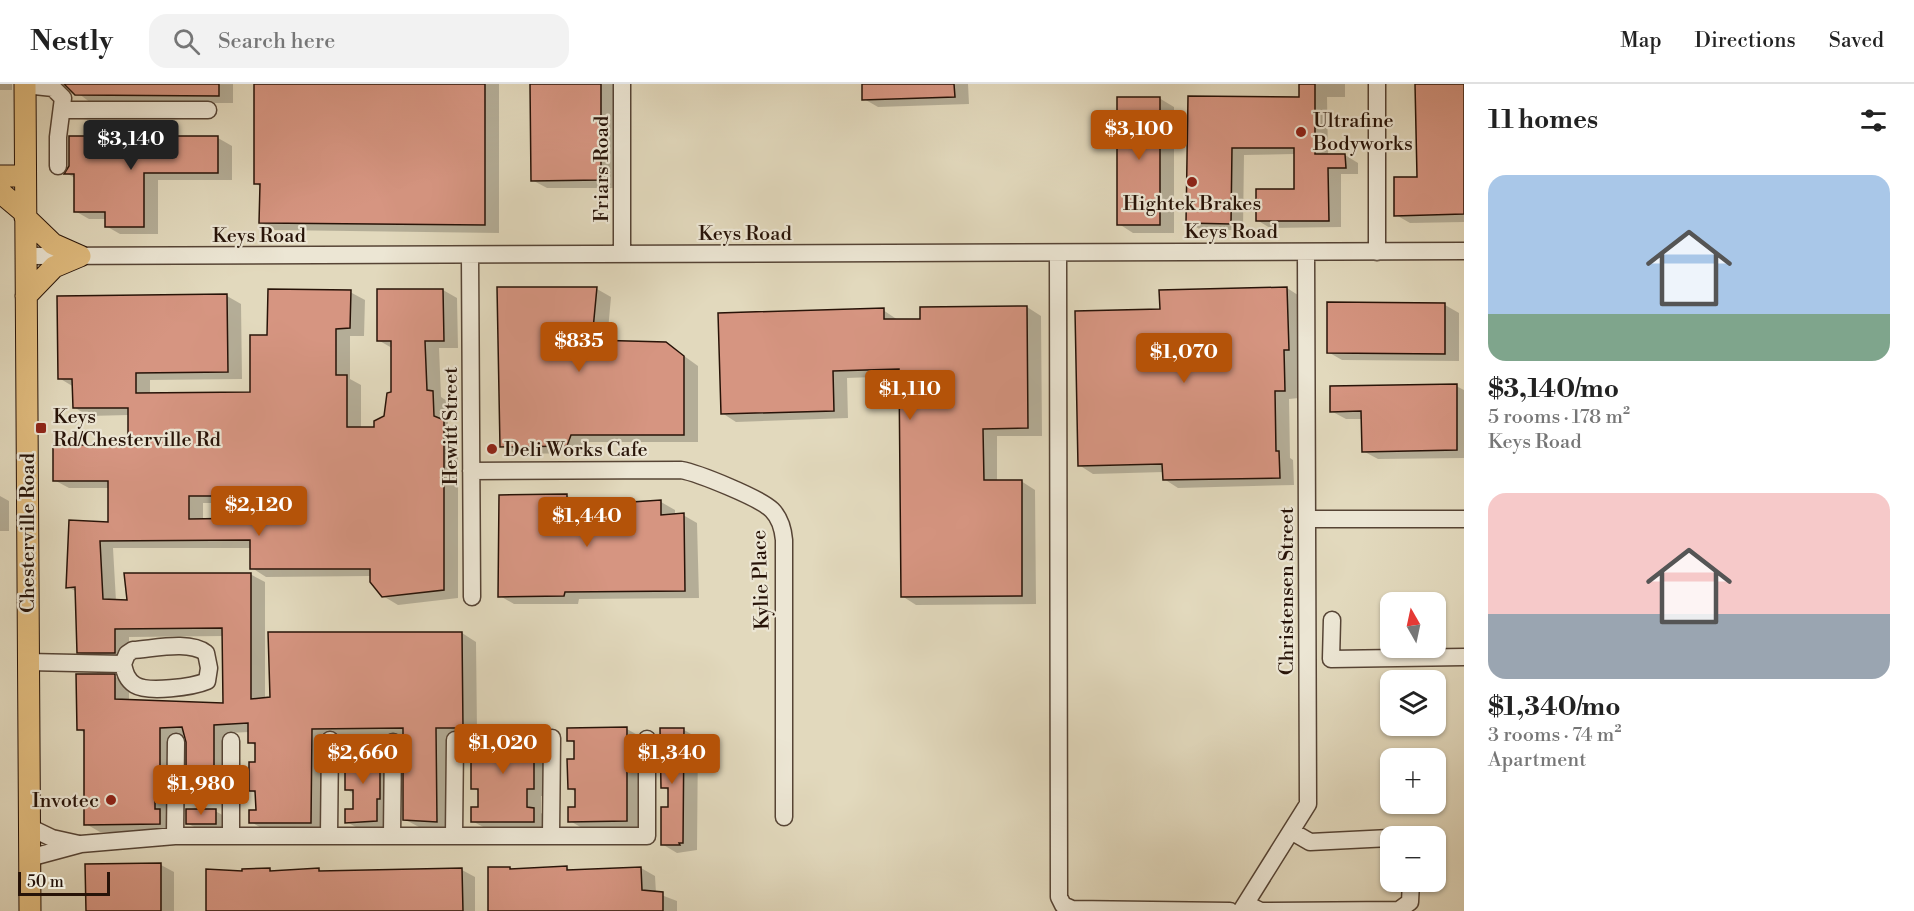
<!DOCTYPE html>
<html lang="en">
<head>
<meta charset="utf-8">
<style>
	:root { --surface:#fff; --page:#f2f2f2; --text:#222; --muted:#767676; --line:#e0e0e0; --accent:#b45309 }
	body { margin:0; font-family:"Libre Bodoni",serif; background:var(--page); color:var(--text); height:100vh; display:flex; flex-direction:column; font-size:22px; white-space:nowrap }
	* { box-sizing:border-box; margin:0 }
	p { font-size:20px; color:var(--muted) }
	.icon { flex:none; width:33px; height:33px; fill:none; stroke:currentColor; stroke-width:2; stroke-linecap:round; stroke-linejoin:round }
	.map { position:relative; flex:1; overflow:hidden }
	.drawer { display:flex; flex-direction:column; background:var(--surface); width:450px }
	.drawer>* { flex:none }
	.needle { width:39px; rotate:351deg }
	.controls { position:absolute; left:1380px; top:508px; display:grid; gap:12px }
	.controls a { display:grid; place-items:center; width:66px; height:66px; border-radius:12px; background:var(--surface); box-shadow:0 2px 4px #0004; font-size:30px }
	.scale { position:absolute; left:18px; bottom:15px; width:92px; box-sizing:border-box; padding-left:6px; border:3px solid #271308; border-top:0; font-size:16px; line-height:21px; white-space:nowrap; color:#271308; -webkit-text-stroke:4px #ece6d4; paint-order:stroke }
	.price { position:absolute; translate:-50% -51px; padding:0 14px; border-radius:6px; background:var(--accent); color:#fff; font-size:20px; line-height:39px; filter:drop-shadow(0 2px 3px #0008) }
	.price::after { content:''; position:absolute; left:50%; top:36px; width:18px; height:14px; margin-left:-9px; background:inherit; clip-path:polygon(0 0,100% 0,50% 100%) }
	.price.on { background:#222; color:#fff }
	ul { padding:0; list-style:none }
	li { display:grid; align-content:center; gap:12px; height:318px; padding:0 24px }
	li span { display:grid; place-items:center; height:186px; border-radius:18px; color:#555 }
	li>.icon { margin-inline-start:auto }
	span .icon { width:108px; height:108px; fill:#fffc; stroke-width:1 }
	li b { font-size:26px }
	h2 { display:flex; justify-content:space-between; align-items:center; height:72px; padding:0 24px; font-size:26px }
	header { display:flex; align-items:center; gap:36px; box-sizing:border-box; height:84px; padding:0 30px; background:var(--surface); border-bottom:2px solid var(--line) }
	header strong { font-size:28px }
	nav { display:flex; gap:33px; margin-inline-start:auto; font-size:21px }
	.search { width:420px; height:54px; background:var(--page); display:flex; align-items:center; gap:15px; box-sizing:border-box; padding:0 21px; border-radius:18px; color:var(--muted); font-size:22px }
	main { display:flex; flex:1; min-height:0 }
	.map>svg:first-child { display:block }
	.shadow { fill:#0003; fill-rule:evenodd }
	.building { fill:#d69581; stroke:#271308; stroke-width:1.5; fill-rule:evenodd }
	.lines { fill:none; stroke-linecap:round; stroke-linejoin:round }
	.minor-casing { stroke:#564435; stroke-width:19 }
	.major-casing { stroke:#271308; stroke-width:23 }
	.minor { stroke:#ece6d4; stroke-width:16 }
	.major { stroke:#e1bc7e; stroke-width:21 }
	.poi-dot { fill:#8f2418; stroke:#ece6d4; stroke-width:2 }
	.labels { text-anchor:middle; stroke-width:4.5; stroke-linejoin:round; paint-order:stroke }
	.poi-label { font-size:20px; fill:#271308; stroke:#ece6d4; text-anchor:start }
	.street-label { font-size:20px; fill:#271308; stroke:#ece6d4 }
</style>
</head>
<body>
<header>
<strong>Nestly</strong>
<div class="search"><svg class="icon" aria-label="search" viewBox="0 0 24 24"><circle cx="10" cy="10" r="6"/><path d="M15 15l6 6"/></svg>Search here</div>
<nav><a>Map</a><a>Directions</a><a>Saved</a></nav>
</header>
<main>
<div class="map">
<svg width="1464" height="827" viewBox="0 0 1464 827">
	<rect width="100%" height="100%" fill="#e2d9bd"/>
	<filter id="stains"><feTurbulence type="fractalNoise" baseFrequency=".00333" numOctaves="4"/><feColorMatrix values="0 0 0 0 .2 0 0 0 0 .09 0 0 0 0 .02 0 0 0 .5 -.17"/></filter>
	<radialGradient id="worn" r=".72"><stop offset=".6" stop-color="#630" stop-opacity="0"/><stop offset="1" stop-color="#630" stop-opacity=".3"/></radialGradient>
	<path class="shadow" d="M0 0H12V6H0Z
		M66 0H233V19H91Z
		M254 0H499V149L275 146 260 138 261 103 255 99Z
		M532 0H615V104H547L532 96Z
		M863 0H968L969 20 878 23 864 15Z
		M1300 0H1345V13H1327L1328 71H1345L1358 79V90H1341V143L1270 144 1257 136 1296 106 1295 70 1244 71 1243 146H1201L1188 138 1190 14H1300Z
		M1417 0H1464V138L1410 139 1396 131 1419 94Z
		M1159 14 1174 23V149H1133L1119 140Z
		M70 54H218L232 62V96H158V150H120L106 142V135H89L75 127V94L66 89 70 82Z
		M1287 204 1301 213 1302 274H1298L1299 314 1289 315 1290 374 1293 376 1294 401 1178 404 1164 395V388L1093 390 1079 381 1161 227Z
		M597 205 611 213 607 258 666 259 698 282V358H585L581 369 516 370 502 362Z
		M443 206 457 214 458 264H439L441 313 447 317 448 340 458 346V514L398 521 383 512 371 492 266 493 252 484V464H113L116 517H129L250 490 265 498V615L462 549 476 558 477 646H534L548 654V712H541V729L548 733V745H487L472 737 480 725V708L473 704 479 678V661L471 657V651H450L451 746 419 743 404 735V652H326L325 746H265L251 738 257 728V710L250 706 257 679V662L249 658V648L228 649V714L202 715 188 706 186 651H173L174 748H100L86 740 85 649 78 645 114 592 129 600V617L224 621V552L129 553V577L93 576 78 568 77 508 68 503 110 440V404H69L54 396 130 362 129 331 88 332 74 323V303L59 294 227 212 241 220 242 295 150 296V310L251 309 268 252 350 208 365 216 364 252H350V295L361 301V345H375L385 333 393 309 392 264 378 256 379 207ZM203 419H252V435L203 436Z
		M1445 221 1459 229V277L1342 276 1328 268Z
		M1027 223 1041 232 1042 352H997V398L1021 397 1035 406 1036 520 916 521 902 512 901 292 847 294 848 334 736 338 722 329 883 226 898 236H922L921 224Z
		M1456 302 1464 306V374L1378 375 1363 367V335H1346L1331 327Z
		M0 412 9 417V447H0Z
		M567 412 581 420V434L634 432 661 418 675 426V432L683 431 697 439 699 514 579 515 578 520H514L500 512Z
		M627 645 641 653V745H584L570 737 576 725V708L569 704 576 677V660L569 656Z
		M684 646 698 654 697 766 677 769 662 760 670 724V707L662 703Z
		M379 667 394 675 391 745 361 746 347 738 354 726V710L346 705 354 678Z
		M215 727 230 735V747H201L187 739Z
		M161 781 174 788V827H87Z
		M510 784 513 787 567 784 572 787 641 784 655 792 656 809 677 817V827H490Z
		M269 786 273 788 319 786 324 789 462 786 475 793V827H207L243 789Z"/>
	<path class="building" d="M64 0H219V12L75 11Z
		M254 0H485V141L259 139 260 100H254Z
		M530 0H601V96L531 97Z
		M862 0H954L955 13 862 16Z
		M1299 0H1315V70H1345L1346 84H1328L1329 137H1256V105H1294V64H1232L1231 140 1186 139 1188 12 1299 13Z
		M1415 0H1464V130L1394 132V93H1417Z
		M1117 13H1160V141H1117Z
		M69 52H218V89H144V143H105V128H74V90H64L69 82Z
		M497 203H597L592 256 666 258 684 272V351H571L567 362 500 363Z
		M1287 203 1289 266H1284L1285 307H1275L1276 367H1279L1280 394 1163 396 1162 380 1078 382 1075 227 1160 225 1159 206Z
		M268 205 351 206 350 244 336 245V291H347V343H374V337L384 332 387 309 391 308V257H377V205H443L444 257H425L427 306 433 307 434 332 444 336V506L382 513 370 498V485H250V456L100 457 103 515 127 516 124 489H251V615L270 613 268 548H462L463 644H436L437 738 403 736V644L312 645 311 739H249V726H256L255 707H249V678H255V659H248V639L214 641V707H186V658L182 643 160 644V707H155V725H160V740L84 741V646H77L76 590H115V615L223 619 222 544 115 545V569H77L75 503 66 504 69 436 108 438V397H53V361H128V324H73L72 295H58L57 212 227 210 228 288 136 289V309L250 308V251H267ZM189 412H250V434L189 435Z
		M1327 218 1445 219V270L1327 269Z
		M1027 222 1028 344 983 345 984 396H1022V512L901 513 899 285 833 287 834 327 721 330 718 229 884 224V235H920V223Z
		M1457 300V366L1362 368 1361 327 1330 328V302Z
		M567 410V434L589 432 587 425H605L633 430 632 418 661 416V431L684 429 685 507 565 508 564 512 498 513 499 411Z
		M627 643V737L568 738V723H575V705H568L567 675H574V657H567V644Z
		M660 644H684L683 759H679L680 761H661V723H668V704H661Z
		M470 645H534V705H527V723L534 724V738H471V723H478V705H471V676H478V657H470Z
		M352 666H380V715H377V737L345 739V725H353V706H345V677H352Z
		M186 725H216V740H186Z
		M161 779V827H86L85 780Z
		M567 782V786L641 783 642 806 663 808V827H488V783H510V785Z
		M270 784V787L319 784V787L462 784 463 827H206V785L242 787V785Z"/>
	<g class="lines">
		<defs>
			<path id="minor" d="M622 0V170
				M25 1 53 4 63 14 58 53V82
				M63 26H208
				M1377 168V0
				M1058 169 1059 813 1063 821 1072 825 1230 827
				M470 171 472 513
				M25 172 1464 167
				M471 387 681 386C698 389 760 414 772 426 780 434 783 445 784 456V733
				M1307 435H1464
				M1332 536 1331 575 1464 573
				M28 578 123 580 127 570 133 566C153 565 189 556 206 569L209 584 207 597C193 603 148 609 135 601 127 596 125 589 123 580
				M29 743 52 754 79 760
				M1291 747 1310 758 1390 754
				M175 752 176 658
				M231 752V657
				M329 752 330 656
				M392 752 393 658
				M454 752 455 656
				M551 752 552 654
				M29 774 81 760 175 752H647V655
				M1246 820 1261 827 1399 826 1410 818 1411 798
				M1241 827 1308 720 1306 168"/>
			<path id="major" d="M25 0 30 827
				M0 92H25
				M0 108 25 129
				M25 133 53 160 80 172
				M26 212 54 183 80 172"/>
		</defs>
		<use href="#minor" class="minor-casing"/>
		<use href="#major" class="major-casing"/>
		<use href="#minor" class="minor"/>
		<use href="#major" class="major"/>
	</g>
	<g class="poi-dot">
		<circle cx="1301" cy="48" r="6"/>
		<circle cx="1192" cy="98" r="6"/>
		<rect x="35" y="338" width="12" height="12" rx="3"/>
		<circle cx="492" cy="365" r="6"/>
		<circle cx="111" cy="716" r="6"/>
	</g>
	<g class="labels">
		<g class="poi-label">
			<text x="1313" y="43">Ultrafine<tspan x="1313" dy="23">Bodyworks</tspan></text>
			<text x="1192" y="126" text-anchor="middle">Hightek Brakes</text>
			<text x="53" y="339">Keys<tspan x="53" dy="23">Rd/Chesterville Rd</tspan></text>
			<text x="504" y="372">Deli Works Cafe</text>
			<text x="99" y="723" text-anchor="end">Invotec</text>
		</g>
		<g class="street-label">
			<text transform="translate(601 85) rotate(-90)" y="7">Friars Road</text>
			<text x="1231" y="154">Keys Road</text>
			<text x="745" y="156">Keys Road</text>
			<text x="259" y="158">Keys Road</text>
			<text transform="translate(450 342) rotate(-90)" y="7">Hewitt Street</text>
			<text transform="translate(27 449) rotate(-90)" y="7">Chesterville Road</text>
			<text transform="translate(760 496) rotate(-92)" y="7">Kylie Place</text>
			<text transform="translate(1286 507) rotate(-90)" y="7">Christensen Street</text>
		</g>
	</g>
	<rect width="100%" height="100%" filter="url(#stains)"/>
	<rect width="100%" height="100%" fill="url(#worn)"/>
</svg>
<div class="controls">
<a><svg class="needle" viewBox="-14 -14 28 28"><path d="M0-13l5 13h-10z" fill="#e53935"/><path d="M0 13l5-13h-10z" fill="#767676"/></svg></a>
<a><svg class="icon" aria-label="layers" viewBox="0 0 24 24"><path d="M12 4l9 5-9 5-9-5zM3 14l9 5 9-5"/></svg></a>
<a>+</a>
<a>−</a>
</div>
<div class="scale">50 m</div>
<b class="price" style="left:1139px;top:77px">$3,100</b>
<b class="price on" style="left:131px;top:87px">$3,140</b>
<b class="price" style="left:579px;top:289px">$835</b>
<b class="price" style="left:1184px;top:300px">$1,070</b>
<b class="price" style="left:910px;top:337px">$1,110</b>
<b class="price" style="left:259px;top:453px">$2,120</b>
<b class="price" style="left:587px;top:464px">$1,440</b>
<b class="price" style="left:503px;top:691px">$1,020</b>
<b class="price" style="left:363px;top:701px">$2,660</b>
<b class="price" style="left:672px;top:701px">$1,340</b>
<b class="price" style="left:201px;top:732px">$1,980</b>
</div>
<section class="drawer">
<h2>11 homes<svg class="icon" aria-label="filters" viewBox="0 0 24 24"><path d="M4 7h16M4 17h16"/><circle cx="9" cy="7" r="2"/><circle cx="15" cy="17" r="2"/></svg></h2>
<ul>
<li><span style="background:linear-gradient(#a9c7e8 75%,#7fa58c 0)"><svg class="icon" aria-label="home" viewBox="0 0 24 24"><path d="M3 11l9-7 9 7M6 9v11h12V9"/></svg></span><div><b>$3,140/mo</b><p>5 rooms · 178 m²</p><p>Keys Road</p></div></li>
<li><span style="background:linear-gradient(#f6c9c9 65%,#9aa5b1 0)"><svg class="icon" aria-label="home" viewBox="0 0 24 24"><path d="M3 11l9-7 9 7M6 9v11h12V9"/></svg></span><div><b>$1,340/mo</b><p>3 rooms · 74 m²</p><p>Apartment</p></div></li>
</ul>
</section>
</main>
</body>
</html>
